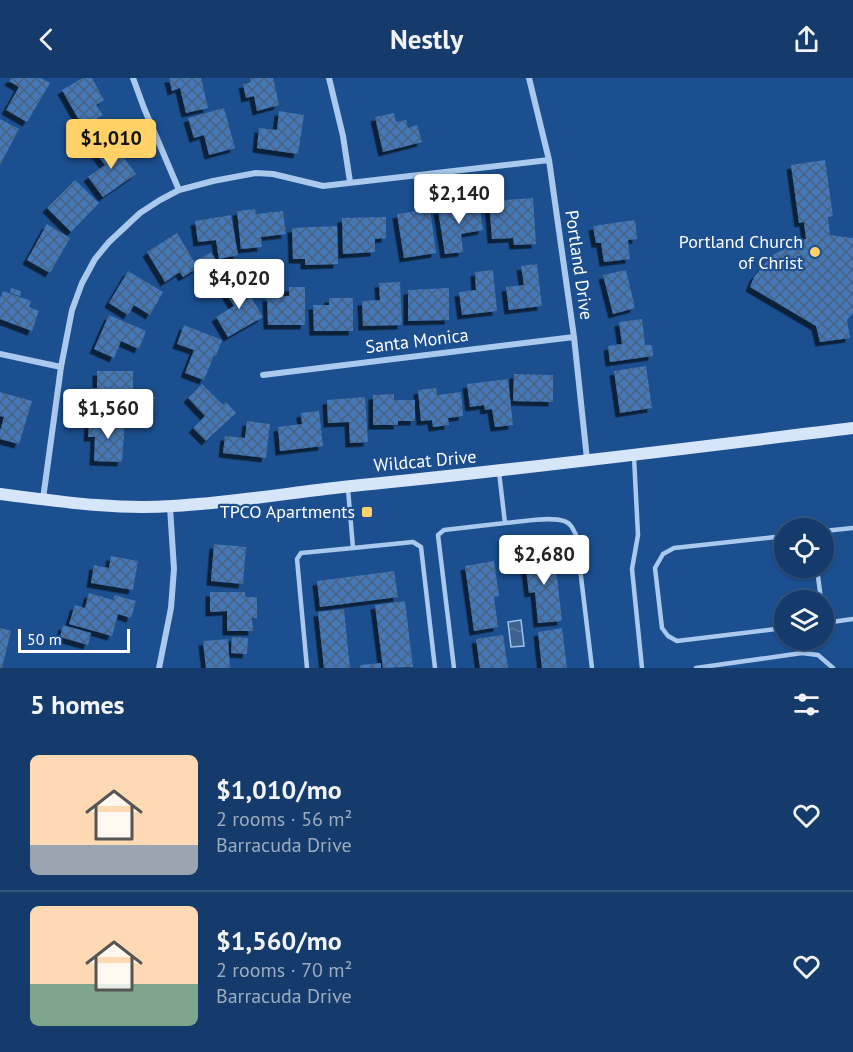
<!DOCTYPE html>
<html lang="en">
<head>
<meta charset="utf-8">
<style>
	:root { --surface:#143b6b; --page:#214673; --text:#f1f3f6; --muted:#9dadc1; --line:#33557e; --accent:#ffd166 }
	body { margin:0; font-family:"PT Sans",sans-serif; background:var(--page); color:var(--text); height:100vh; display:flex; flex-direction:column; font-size:22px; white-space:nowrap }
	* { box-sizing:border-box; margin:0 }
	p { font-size:20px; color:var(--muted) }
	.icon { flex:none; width:33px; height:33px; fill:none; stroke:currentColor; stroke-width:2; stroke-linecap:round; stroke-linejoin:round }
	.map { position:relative; height:590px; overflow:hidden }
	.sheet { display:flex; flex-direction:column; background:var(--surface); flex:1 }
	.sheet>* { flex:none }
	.fabs { position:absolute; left:774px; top:440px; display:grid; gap:12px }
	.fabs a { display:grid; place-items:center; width:60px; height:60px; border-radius:50%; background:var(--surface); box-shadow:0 2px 4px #0004,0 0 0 2px var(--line); font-size:30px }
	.scale { position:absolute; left:18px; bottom:15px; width:112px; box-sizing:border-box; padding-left:6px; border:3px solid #fff; border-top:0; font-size:16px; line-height:21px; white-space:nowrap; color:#fff; -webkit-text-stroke:4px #1b4f8f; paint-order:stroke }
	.price { position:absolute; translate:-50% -51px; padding:0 14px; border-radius:6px; background:#fff; color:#222; font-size:20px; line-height:39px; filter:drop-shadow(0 2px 3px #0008) }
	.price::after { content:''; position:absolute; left:50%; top:36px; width:18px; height:14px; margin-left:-9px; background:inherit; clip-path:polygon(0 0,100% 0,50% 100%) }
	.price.on { background:var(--accent); color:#111 }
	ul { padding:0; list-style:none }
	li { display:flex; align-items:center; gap:18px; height:150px; padding:0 30px }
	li+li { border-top:2px solid var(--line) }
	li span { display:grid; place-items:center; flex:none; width:168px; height:120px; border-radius:9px; color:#555 }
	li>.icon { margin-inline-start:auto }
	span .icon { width:72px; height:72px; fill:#fffc; stroke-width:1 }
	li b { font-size:26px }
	h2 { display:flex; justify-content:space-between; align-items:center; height:72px; padding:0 30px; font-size:26px }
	header { display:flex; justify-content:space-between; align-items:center; height:78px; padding:0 30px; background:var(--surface); font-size:27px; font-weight:700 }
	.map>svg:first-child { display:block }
	.water { fill:url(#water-ripples); stroke:#9cc4f0; stroke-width:1.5 }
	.building { fill:url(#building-cross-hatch); filter:url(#shadow) }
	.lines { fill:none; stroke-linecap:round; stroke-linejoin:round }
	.lane { stroke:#a9c9ee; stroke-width:4.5 }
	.street { stroke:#a9c9ee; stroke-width:6 }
	.secondary { stroke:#d6e6fa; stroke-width:12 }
	.poi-dot { fill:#ffd166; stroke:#1b4f8f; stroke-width:2 }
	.labels { text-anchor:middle; stroke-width:4.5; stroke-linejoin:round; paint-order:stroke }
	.poi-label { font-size:18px; fill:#fff; stroke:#1b4f8f; text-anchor:end }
	.street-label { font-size:18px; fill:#fff; stroke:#1b4f8f }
</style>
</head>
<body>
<header><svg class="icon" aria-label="back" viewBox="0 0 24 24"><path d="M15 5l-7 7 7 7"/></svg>Nestly<svg class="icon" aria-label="share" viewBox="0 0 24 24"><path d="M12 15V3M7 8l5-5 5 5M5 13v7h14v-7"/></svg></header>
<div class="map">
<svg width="853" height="590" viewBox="0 0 853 590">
	<defs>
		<pattern id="water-ripples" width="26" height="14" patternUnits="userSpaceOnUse" patternTransform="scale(1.5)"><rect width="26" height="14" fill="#3c6290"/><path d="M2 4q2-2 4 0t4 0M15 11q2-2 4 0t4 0" fill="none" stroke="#597aa1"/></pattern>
		<pattern id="building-cross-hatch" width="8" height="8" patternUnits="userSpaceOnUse" patternTransform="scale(1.5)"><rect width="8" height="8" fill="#4478b7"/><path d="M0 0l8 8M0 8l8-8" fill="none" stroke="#486282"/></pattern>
		<filter id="shadow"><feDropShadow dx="-4.5" dy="4.5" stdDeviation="0" flood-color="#0009"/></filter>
	</defs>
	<rect width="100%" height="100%" fill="#1b4f8f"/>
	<path class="water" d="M521 542 524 568 511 569 508 544Z"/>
	<path class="building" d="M11 0H41L50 5 27 44 6 32 19 9 9 3Z
		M83 0H92L104 22 96 27 103 37 83 49 62 12Z
		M169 0H201L208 30 186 35 180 10 172 13Z
		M250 0H273L279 27 257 33 254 18 246 20 243 6 251 4Z
		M224 30 235 70 209 77 204 57 194 60 188 40Z
		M279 33 304 37 298 76 257 70 259 50 277 52Z
		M394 35 396 44 406 42 408 50 417 47 422 64 383 74 375 39Z
		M0 41 19 51 0 87Z
		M111 62 136 96 103 119 88 99 105 87 95 74Z
		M825 82 833 138 828 139 830 157 853 160V235L847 242 850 260 820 264 816 248 750 209 754 199 771 178 795 165 806 161 804 144 799 145 791 87Z
		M75 102 99 125 71 154 47 130Z
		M533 120 536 166 514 167 513 160 492 161 489 123Z
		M479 124 483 152 461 156 463 174 445 176 438 132Z
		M255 131 256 136 283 133 286 156 261 159 262 169 241 171 237 133Z
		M430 131 436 175 404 180 397 136Z
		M231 137 238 177 219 181 216 162 198 164 195 143Z
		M386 139V160L375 161V174L343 176 342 140Z
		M635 142 637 161 628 162 630 181 604 184 601 165H596L593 148Z
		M47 146 70 160 50 195 27 182Z
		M337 148 338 186 305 187V181H293L292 150Z
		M177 155 198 190 183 199 180 194 165 204 147 174Z
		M211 174 218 185 205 192 199 181Z
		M537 186 542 228 509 232 506 209 524 207 521 188Z
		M493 192 497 233 462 237 459 214 476 212 475 194Z
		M626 192 635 230 613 236 603 197Z
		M128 193 163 214 150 237 134 227 128 237 109 225Z
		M241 202 263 239 228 259 216 239 234 228 224 212Z
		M400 204 402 247 363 248 362 223 380 222 379 205Z
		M289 209H305V247H268L267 219 289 218Z
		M11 210 21 213 20 218 10 215Z
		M449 210V242L408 243V212Z
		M3 213 31 223 29 229 39 233 32 253 0 241V220Z
		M329 220H353V253H314L313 227H329Z
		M109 237 146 253 139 271 121 263 114 280 94 271Z
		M642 241 645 267H652L653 278 610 284 608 268 622 266 619 244Z
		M184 247 222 262 216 278 214 277 204 302 185 295 194 272 177 266Z
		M646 288 652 330 620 335 614 293Z
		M97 293H133V311H118L117 331 91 330 92 310H97Z
		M514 296 553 297V324L513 323Z
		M508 301 513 347 495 349 492 331 485 332 484 327 470 329 467 306Z
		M202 306 223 327 226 324 236 335 206 363 193 350 205 338 188 320Z
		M436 310 437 317 461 314 463 338 448 340 449 347 433 349 432 342 421 343 418 312Z
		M0 314 32 323 19 366 0 361V353L4 339 0 338Z
		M394 316V322H415V343H398V347H373V317Z
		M137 317 155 319 153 335 134 332Z
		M365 319 368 364 350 365 349 344 328 345 327 322Z
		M319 333 323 368 280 373 278 349 302 346 301 335Z
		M89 343 125 344 122 384 94 383 95 359H88Z
		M247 343 270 346 266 380 223 375 225 358 245 360Z
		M214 466 246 469 243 506 211 503Z
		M554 473 562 543 538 545 535 514 529 515 524 477Z
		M111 478 138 483 133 512 91 505 94 487 109 490Z
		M494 483 499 518 494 519 498 549 474 553 465 488Z
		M394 493 398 519 320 529 317 503Z
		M210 514H245V519H257V540H252L253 553H227V533L210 534Z
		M89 515 113 522 115 517 136 523 131 540 118 536 112 558 69 546 75 527 85 530Z
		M405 523 413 589 383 590 375 527Z
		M344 531 350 590H324L318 534Z
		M63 547 91 555 88 567 60 559Z
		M0 550 11 553 2 590H0Z
		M562 550 567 590H542L538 554Z
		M503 557 508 590H480L476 561Z
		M232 559 248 560 247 576 231 575Z
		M228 561 230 590H206L203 563Z
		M381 585V590H360V587Z"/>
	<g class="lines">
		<path class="lane" d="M634 379 638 457 632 491 642 590
			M499 394 505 445C520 444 550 438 564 443 571 445 573 451 576 457L592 590
			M824 453 853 450
			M784 458 674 470 663 476 655 490 662 550 668 558 677 563 784 550
			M353 470 413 464 421 469 435 590
			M818 498 821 522
			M824 545 853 541
			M307 590 297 481 301 475 353 470 348 411
			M454 590 438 457 444 452 505 445
			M696 590 802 575 818 577 833 590"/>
		<path class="street" d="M133 0 144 30 179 112
			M329 0 343 58 350 104
			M529 0 549 82 574 259 587 381
			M0 276 61 289
			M263 297 574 259
			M43 421 61 289 72 232 82 205 95 181 109 164 140 135 160 122 179 112 213 103 256 95 273 96 323 108 549 82
			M159 590 171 530 174 491 170 429"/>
		<path class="secondary" d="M0 416C57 423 114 432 172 428 235 425 298 413 361 407 526 391 689 370 853 350"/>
	</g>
	<g class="poi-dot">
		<circle cx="815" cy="174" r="6"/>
		<rect x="361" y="428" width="12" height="12" rx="3"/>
	</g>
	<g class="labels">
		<g class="poi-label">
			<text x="803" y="170">Portland Church<tspan x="803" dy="21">of Christ</tspan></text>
			<text x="355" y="440">TPCO Apartments</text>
		</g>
		<g class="street-label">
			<text transform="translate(579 187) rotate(82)" y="6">Portland Drive</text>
			<text transform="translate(417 263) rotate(-7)" y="6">Santa Monica</text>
			<text transform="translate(425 383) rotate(-5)" y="6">Wildcat Drive</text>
		</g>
	</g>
</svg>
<div class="fabs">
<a><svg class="icon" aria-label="locate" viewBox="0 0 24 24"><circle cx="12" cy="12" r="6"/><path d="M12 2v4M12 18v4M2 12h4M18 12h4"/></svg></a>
<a><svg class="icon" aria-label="layers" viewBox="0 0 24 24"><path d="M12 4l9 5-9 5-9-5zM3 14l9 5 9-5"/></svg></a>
</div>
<div class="scale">50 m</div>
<b class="price on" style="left:111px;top:92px">$1,010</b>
<b class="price" style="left:459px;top:147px">$2,140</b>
<b class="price" style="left:239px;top:232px">$4,020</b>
<b class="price" style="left:108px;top:362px">$1,560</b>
<b class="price" style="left:544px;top:508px">$2,680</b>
</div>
<section class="sheet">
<h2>5 homes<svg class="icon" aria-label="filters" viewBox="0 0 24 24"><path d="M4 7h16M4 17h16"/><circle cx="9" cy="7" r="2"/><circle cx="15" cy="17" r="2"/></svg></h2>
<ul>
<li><span style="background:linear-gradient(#ffd9b3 75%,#9aa5b1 0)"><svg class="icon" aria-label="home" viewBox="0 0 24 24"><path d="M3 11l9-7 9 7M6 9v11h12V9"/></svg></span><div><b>$1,010/mo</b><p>2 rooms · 56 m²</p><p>Barracuda Drive</p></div><svg class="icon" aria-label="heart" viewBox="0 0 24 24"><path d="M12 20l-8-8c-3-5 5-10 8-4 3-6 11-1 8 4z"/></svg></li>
<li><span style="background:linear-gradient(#ffd9b3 65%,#7fa58c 0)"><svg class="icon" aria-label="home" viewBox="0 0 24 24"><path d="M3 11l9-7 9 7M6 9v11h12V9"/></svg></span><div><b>$1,560/mo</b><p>2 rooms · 70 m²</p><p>Barracuda Drive</p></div><svg class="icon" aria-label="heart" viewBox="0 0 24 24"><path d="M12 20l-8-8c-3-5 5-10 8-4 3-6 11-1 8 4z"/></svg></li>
</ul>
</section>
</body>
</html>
